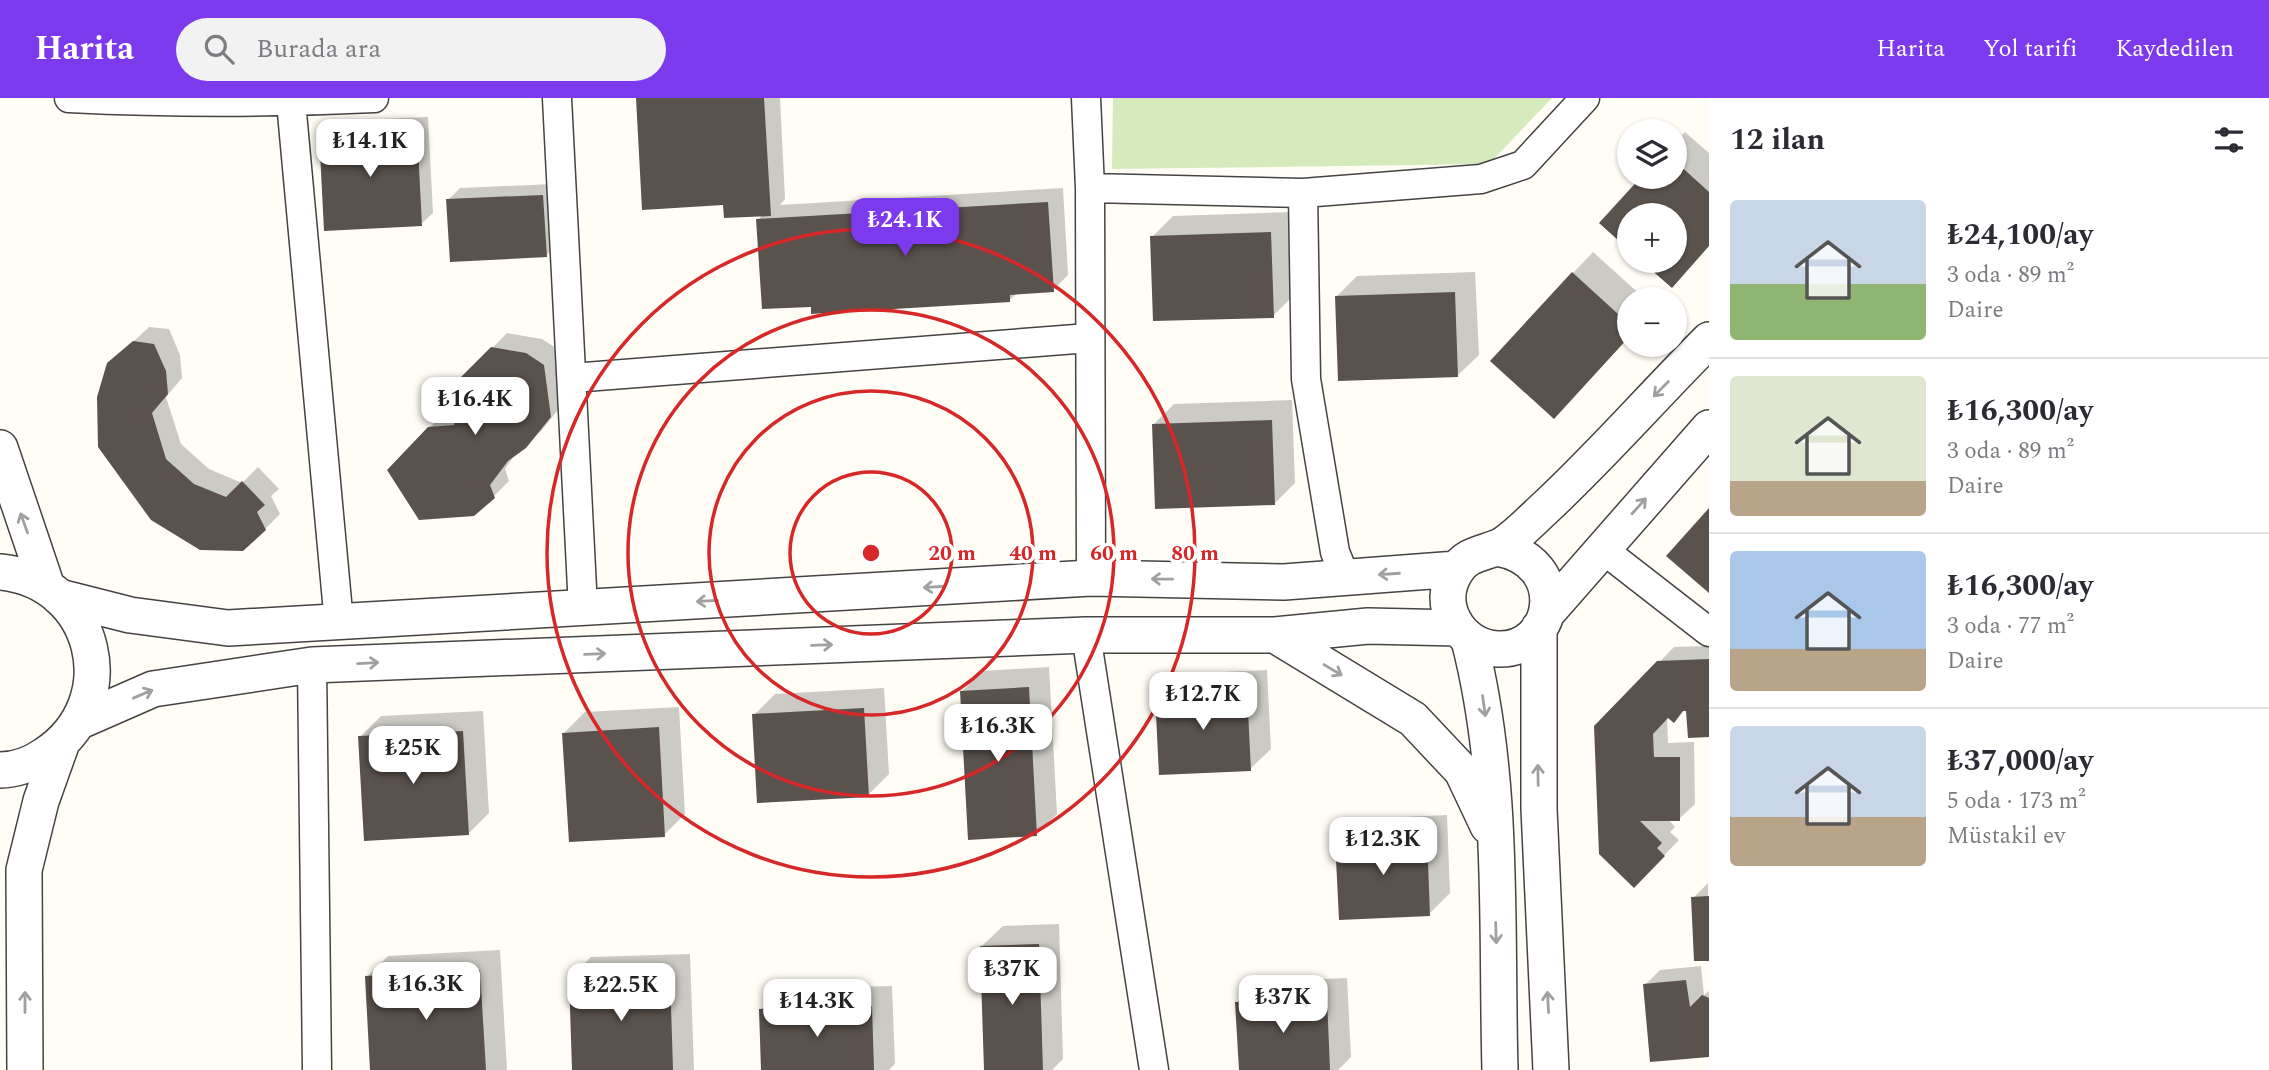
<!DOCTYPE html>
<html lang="tr">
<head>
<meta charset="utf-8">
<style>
	:root { --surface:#fff; --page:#f2f2f3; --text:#2b2b33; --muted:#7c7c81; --line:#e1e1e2; --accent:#7c3aed }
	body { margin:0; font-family:Spectral,serif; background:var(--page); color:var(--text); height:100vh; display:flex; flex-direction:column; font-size:26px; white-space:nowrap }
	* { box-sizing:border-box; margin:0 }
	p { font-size:23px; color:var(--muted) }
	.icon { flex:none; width:38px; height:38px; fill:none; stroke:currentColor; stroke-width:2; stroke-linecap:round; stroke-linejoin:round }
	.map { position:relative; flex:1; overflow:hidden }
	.sheet { display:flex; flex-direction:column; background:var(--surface); width:560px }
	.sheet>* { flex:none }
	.buttons { position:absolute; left:1617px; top:21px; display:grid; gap:14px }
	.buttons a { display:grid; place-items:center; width:70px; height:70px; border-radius:50%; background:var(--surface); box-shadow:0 2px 5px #0004; font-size:35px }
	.price { position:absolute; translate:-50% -60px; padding:0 16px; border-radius:14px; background:#fff; color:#222; font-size:23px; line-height:46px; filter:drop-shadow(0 2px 4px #0008) }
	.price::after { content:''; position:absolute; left:50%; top:42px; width:21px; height:16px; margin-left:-10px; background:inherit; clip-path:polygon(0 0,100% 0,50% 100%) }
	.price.active { background:var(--accent); color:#fff }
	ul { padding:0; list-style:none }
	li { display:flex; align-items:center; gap:21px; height:175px; padding:0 21px }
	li+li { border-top:2px solid var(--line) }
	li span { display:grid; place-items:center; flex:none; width:196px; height:140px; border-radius:7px; color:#555 }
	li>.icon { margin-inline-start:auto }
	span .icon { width:84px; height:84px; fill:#fffc; stroke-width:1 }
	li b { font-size:30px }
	h2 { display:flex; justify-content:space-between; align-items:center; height:84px; padding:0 21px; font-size:30px }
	header { display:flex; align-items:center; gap:42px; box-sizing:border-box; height:98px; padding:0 35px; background:var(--accent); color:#fff }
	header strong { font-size:33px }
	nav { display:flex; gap:38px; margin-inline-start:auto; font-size:24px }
	.search { width:490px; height:63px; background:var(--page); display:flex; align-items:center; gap:18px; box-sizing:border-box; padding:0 24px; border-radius:38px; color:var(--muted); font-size:26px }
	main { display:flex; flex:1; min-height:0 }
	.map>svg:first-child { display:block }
	.green { fill:#d5ebbd }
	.shadow { fill:#0003 }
	.building { fill:#5a524d }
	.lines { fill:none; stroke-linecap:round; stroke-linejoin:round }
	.minor-casing { stroke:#444; stroke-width:31 }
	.tertiary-casing { stroke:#444; stroke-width:38 }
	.minor { stroke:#fff; stroke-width:28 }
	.tertiary { stroke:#fff; stroke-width:35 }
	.oneway { stroke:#a0a0a0 }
	.ring { fill:none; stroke:#d62828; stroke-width:3.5 }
	.centre { fill:#d62828; stroke:#fff; stroke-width:3.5 }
	.ring-label { font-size:21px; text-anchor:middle; font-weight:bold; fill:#d62828; stroke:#fff; stroke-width:7; stroke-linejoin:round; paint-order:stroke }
</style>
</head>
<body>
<header>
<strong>Harita</strong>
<div class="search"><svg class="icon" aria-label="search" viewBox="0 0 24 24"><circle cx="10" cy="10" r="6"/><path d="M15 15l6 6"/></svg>Burada ara</div>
<nav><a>Harita</a><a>Yol tarifi</a><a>Kaydedilen</a></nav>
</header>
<main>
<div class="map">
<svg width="1709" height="972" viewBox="0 0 1709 972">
	<rect width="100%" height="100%" fill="#fffdf5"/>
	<path class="green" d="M1113 0H1552L1489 66 1112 71Z"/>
	<path class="shadow" d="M637 0H780L785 101 780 107 1063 90 1068 177 1053 192 1017 195 1009 203 812 207 758 122 763 117 725 106Z
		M428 19 433 115 421 126 321 35 332 23Z
		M1685 34 1709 55V148L1672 187 1644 163H1675V117H1629V150L1601 125 1643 79H1675V44Z
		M554 86 557 146 546 158 448 102 460 90Z
		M1291 114 1294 197 1273 218 1152 139 1173 118Z
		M1593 154 1645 201H1629V239L1554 319 1573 175Z
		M1475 174 1479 257 1458 277 1336 199 1357 178Z
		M149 229 169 231 180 257 182 280 166 299 181 346 209 371 242 385 258 369 279 391 271 398 280 416 265 431 200 450 109 266Z
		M507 235 542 241 559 252 566 302 541 333 516 355 505 371 509 383 494 398 429 330 445 315 459 314 463 298 459 284Z
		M1292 302 1295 385 1274 406 1153 327 1174 306Z
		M1709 548V637L1690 638 1688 609 1674 622 1667 617 1668 645 1694 644 1695 706 1679 721H1668L1675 729 1670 734 1679 742 1634 788 1596 629 1674 549Z
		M1049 569 1057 716 1036 737 962 593 982 573Z
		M1267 572 1271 651 1250 671 1157 597 1178 576Z
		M884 590 889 676 868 697 754 617 775 596Z
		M679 609 685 716 664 737 564 635 585 614Z
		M483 613 489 715 468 736 360 639 381 618Z
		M1447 717 1450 795 1429 816 1337 742 1358 721Z
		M1708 785 1709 861 1696 862 1693 800Z
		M1059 826 1063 961 1052 972H986L982 848 1003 828Z
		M500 852 507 972H372L367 879 388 858Z
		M690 856 694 972H573L571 879 591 859Z
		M1701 868 1704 897 1709 893V957L1652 962 1645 887 1660 872Z
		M1347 880 1351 959 1338 972H1240L1237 905 1258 884Z
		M892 888 895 966 889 972H762L761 912 781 891Z"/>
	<path class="building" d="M636 0H764L771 118 724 120 723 107 642 112Z
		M417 30 422 128 324 133 319 34Z
		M1675 63 1709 94V148L1672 190 1641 163H1675V117H1629V152L1599 125 1641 79H1675Z
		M543 97 547 159 450 164 446 101Z
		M1048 104 1054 194 1010 197V204L811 216V209L762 211 756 121Z
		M1271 134 1274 220 1153 223 1150 138Z
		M1572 174 1629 226V239L1554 321 1490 263Z
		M1455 194 1458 279 1338 283 1335 198Z
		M133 243 154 246 166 273 168 296 152 315 166 361 194 386 226 399 242 383 265 407 257 414 266 432 243 453 200 452 151 422 98 349 97 299 107 265Z
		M491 249 526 255 544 267 551 319 526 350 508 363 490 387 495 400 474 418 419 422 387 372 428 329 454 327 461 298 457 283Z
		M1272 322 1275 407 1155 411 1152 326Z
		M1709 410V495L1666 458Z
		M1709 561V639L1688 640 1686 613H1683L1674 625 1668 620 1653 636 1654 659H1680V723H1640L1662 745 1657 750 1665 758 1634 790 1599 756 1594 628 1657 563Z
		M1029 589 1037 738 968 742 960 593Z
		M1247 592 1251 673 1159 677 1155 596Z
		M864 610 869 699 757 705 752 616Z
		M659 629 665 739 569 744 562 635Z
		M463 633 469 737 364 743 358 638Z
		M1427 737 1430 818 1339 822 1335 741Z
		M1709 798V863H1694L1691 799Z
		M1039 846 1043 972H984L980 848Z
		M480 872 486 972H370L365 878Z
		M670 876 673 972H572L569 879Z
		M1686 882 1690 909 1702 897 1709 900V959L1650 964 1643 886Z
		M1327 900 1330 972H1239L1235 904Z
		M872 908 874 972H761L759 911Z"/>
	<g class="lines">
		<defs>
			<path id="minor" d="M69 0C171 5 272 5 374 0
				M557 0 583 510
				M1086 0 1090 90 1091 480
				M291 4 339 525
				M1090 90 1303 95 1481 81 1523 67 1585 0
				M1303 95 1306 281 1335 454 1345 479
				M572 280 1089 240
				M1601 450 1709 534
				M1086 537 1154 972
				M312 567 317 972"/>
			<path id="tertiary" d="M0 350 47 489
				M1497 450C1572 463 1557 554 1497 551 1458 548 1435 506 1456 473 1466 457 1480 456 1496 450 1509 446 1534 420 1545 410 1602 357 1654 297 1709 242
				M0 474C97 483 126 604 45 657 32 666 15 672 0 672
				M59 499 130 517 228 530 1091 480 1284 484 1457 471
				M1546 516 1709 330
				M1539 530V711L1551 972
				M1275 537 1413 621 1462 673 1488 728
				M1469 542C1505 681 1496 829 1500 972
				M80 623 153 591 312 567 1086 537H1275L1368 528 1458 530
				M25 972 24 772 41 703 61 647"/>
		</defs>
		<use href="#minor" class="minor-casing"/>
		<use href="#tertiary" class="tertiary-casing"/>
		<use href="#minor" class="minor"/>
		<use href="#tertiary" class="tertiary"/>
	</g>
	<defs><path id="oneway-shaft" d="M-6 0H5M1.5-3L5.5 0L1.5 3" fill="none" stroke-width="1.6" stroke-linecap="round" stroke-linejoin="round" transform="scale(1.75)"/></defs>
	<g class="oneway">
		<use href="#oneway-shaft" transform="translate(1661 291) rotate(135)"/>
		<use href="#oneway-shaft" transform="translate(1639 408) rotate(-48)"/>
		<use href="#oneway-shaft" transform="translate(24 425) rotate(-110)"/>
		<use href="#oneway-shaft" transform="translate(1389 476) rotate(176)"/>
		<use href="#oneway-shaft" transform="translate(1162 481) rotate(-179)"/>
		<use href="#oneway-shaft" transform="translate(934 489) rotate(177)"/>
		<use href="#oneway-shaft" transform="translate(707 503) rotate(177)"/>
		<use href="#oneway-shaft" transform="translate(822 547) rotate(-2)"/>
		<use href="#oneway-shaft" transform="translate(595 556) rotate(-2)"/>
		<use href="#oneway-shaft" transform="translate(368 565) rotate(-3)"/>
		<use href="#oneway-shaft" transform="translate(1333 572) rotate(31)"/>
		<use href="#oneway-shaft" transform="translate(143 596) rotate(-23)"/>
		<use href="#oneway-shaft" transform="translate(1484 608) rotate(82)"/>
		<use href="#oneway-shaft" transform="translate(1538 677) rotate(-91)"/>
		<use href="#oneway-shaft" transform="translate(1496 835) rotate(88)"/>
		<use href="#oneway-shaft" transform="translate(25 904) rotate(-90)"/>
		<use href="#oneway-shaft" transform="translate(1548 904) rotate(-93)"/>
	</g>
	<g class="ring">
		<circle cx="871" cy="455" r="81"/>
		<circle cx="871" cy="455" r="162"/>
		<circle cx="871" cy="455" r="243"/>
		<circle cx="871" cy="455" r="324"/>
	</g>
	<circle cx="871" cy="455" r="10" class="centre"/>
	<g class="ring-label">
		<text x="952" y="462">20 m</text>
		<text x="1033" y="462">40 m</text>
		<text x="1114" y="462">60 m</text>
		<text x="1195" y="462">80 m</text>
	</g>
</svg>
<div class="buttons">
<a><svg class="icon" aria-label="layers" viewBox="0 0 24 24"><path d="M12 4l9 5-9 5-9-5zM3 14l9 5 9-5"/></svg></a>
<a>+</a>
<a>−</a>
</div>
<b class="price" style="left:370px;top:81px">₺14.1K</b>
<b class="price active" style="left:905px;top:160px">₺24.1K</b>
<b class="price" style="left:475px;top:339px">₺16.4K</b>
<b class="price" style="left:1203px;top:634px">₺12.7K</b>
<b class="price" style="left:998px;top:666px">₺16.3K</b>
<b class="price" style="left:413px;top:688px">₺25K</b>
<b class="price" style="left:1383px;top:779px">₺12.3K</b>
<b class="price" style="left:1012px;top:909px">₺37K</b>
<b class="price" style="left:426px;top:924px">₺16.3K</b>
<b class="price" style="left:621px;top:925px">₺22.5K</b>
<b class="price" style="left:1283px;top:937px">₺37K</b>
<b class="price" style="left:817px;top:941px">₺14.3K</b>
</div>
<section class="sheet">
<h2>12 ilan<svg class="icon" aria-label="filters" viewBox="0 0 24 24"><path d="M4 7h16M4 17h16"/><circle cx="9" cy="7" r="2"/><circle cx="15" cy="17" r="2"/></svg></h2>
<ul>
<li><span style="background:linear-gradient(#c9d6e8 60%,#8fb573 0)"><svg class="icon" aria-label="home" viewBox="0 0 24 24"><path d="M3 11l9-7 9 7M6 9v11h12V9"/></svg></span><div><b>₺24,100/ay</b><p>3 oda · 89 m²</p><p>Daire</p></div></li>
<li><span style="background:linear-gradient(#dfe7d0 75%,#b9a48a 0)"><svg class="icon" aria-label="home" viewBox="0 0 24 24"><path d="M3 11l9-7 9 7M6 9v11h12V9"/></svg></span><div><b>₺16,300/ay</b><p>3 oda · 89 m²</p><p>Daire</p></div></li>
<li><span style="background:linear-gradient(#a9c7e8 70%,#b9a48a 0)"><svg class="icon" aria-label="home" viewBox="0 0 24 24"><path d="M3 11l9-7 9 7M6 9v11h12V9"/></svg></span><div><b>₺16,300/ay</b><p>3 oda · 77 m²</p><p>Daire</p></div></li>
<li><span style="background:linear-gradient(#c9d6e8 65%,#b9a48a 0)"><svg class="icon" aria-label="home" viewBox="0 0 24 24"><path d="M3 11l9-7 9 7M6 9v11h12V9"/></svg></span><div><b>₺37,000/ay</b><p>5 oda · 173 m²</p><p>Müstakil ev</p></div></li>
</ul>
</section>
</main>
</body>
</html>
